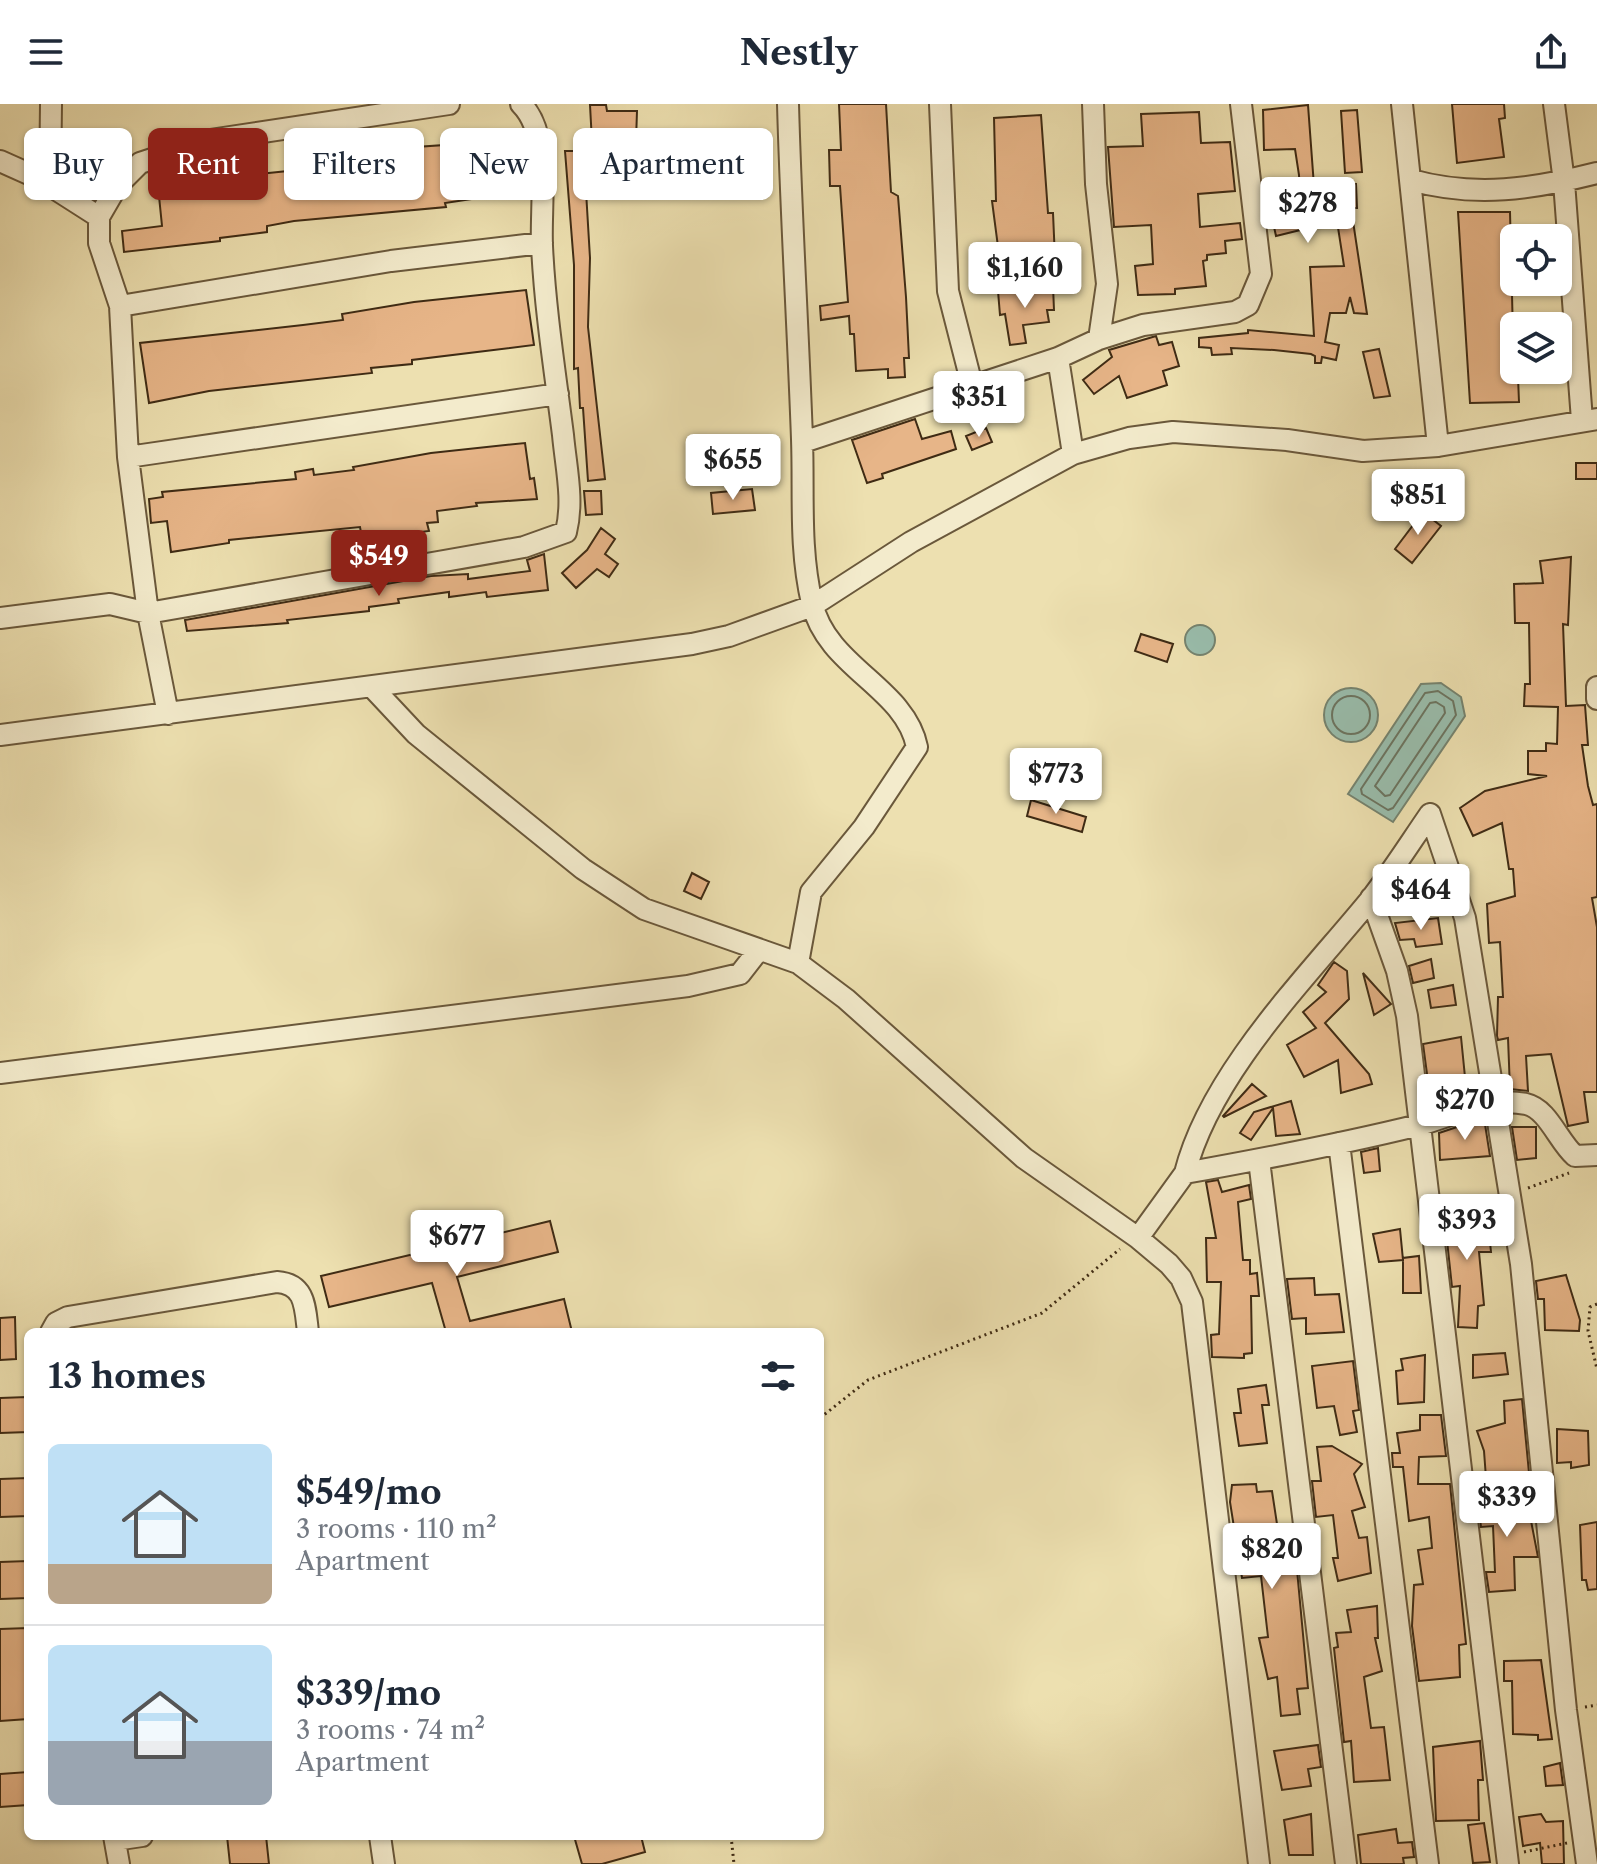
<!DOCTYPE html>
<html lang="en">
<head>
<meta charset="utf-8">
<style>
	:root { --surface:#fff; --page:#f6f6f7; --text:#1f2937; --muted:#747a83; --line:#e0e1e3; --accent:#8f2418 }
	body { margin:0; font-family:"Libre Caslon Text",serif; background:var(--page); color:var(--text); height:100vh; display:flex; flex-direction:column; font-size:30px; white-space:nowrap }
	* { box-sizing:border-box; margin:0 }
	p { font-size:26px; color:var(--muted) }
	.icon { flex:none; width:44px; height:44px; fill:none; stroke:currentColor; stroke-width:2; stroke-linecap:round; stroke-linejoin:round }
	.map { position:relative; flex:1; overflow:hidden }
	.panel { position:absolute; left:24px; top:1224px; width:800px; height:512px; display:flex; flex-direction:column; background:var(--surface); border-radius:12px; box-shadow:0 2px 6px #0004 }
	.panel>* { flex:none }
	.top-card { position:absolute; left:24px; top:24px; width:800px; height:72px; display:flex; gap:16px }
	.tools { position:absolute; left:1500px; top:120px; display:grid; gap:16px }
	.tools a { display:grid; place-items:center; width:72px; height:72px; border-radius:12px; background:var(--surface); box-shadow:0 2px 6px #0004; font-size:40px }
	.price { position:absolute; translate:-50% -68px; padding:0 18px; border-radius:8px; background:#fff; color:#222; font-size:26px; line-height:52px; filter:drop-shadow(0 2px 4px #0008) }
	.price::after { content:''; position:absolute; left:50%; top:48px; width:24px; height:18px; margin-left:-12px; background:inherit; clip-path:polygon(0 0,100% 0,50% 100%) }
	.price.current { background:var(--accent); color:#fff }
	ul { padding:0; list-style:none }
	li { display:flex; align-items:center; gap:24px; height:200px; padding:0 24px }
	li+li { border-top:2px solid var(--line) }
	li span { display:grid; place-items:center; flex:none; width:224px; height:160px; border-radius:12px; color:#555 }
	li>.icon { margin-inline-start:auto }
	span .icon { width:96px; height:96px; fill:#fffc; stroke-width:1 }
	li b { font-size:34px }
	h2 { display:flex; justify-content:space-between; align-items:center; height:96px; padding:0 24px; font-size:34px }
	.pill { padding:0 28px; border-radius:12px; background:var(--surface); box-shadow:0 2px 6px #0004; font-size:28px; line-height:72px }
	.pill.current { background:var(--accent); color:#fff }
	header { display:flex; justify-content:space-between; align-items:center; height:104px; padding:0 24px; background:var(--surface); font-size:36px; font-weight:700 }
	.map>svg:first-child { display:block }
	.water { fill:#99bdac; stroke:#75836f; stroke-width:2 }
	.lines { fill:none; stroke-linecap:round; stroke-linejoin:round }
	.shore { stroke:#6c7460; stroke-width:2 }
	.building { fill:#e7b588; stroke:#3f2b14; stroke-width:2 }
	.minor-casing { stroke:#6a583b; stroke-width:24 }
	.path { stroke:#3f2b14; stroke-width:3; stroke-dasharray:2 4; stroke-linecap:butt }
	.minor { stroke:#f3ebcc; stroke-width:20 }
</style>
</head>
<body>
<header><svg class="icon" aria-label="menu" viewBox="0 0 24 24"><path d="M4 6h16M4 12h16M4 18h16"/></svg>Nestly<svg class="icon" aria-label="share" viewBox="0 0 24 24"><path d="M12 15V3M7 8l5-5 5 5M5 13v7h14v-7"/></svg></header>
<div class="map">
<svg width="1597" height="1760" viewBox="0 0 1597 1760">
	<rect width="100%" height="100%" fill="#ede0b0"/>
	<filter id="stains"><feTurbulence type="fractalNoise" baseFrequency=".0025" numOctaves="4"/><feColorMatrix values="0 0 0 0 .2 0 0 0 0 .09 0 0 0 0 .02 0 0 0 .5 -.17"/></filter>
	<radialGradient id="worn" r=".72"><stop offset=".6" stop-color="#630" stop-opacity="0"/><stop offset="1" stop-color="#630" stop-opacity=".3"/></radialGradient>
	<path class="water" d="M1185 536a15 15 0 1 1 30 0a15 15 0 1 1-30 0Z
		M1441 579 1461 593 1465 612 1393 718 1348 690 1421 580Z
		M1324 611a27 27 0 1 1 54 0a27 27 0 1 1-54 0Z"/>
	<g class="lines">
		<path class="shore" d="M1438 587 1453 597 1456 611 1393 704 1388 706 1362 690 1361 685 1425 589Z
			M1332 611a19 19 0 1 1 38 0a19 19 0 1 1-38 0Z
			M1436 598 1444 603 1445 609 1390 691 1385 692 1375 682 1430 599Z"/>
	</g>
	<path class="building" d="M839 0H886L891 88 898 92 906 193 909 254H904L905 273 888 274V265L856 267 854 230H850L849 212 821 216 820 202 848 198 840 82H830L829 46H841Z
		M1452 0H1504L1505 14 1499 15 1504 53 1457 59Z
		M590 1H606L607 7H637L636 37 592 38Z
		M1308 1 1314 82 1356 80 1357 104H1351L1367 210 1354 209 1350 193 1346 209H1330L1325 238 1339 241 1336 256 1322 253 1321 259H1315V252L1311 250 1274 246 1231 244 1232 250 1212 251 1211 244 1199 243V234L1248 229V226L1314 232 1310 163 1344 162 1337 117 1276 132 1271 109 1301 102 1299 71 1295 45 1264 46 1263 6Z
		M1357 6 1362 68 1345 69 1341 7Z
		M1199 8 1201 39 1230 38 1235 87 1198 90 1200 123 1240 119 1242 135 1225 137 1226 149 1207 151V156L1203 157 1206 182 1175 185V190L1138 191 1135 162 1153 160 1151 121 1114 123 1108 43 1143 42 1141 10Z
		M1041 11 1048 109H1053L1055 155 1000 158 992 97H996L994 14Z
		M519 36 524 87 445 99 446 103 294 117 267 122V128L220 134V137L124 148 122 127 162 122 159 92 182 89 181 78 336 62 334 48 360 45 361 55 417 48 416 43Z
		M565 47H581L586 87 590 154 588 223 605 375 588 377 583 304H580L578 264 574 265V161Z
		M1458 108H1510L1514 273H1518L1519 298 1470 299Z
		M1053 182 1054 206H1047L1049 218 1023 221 1026 239 1010 241 1005 210 1000 211 998 187Z
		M526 186 534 241 412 256V260L371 264 372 269 209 287 149 299 140 239 303 221 343 216 342 210 414 198Z
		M1156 232 1159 241 1172 238 1179 262 1163 267 1167 281 1127 294 1119 272 1094 290 1083 276 1112 253 1109 246Z
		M1379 245 1390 292 1374 294 1363 248Z
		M915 315 922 335 951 327 956 345 882 370 883 374 867 379 852 336Z
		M986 324 992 338 972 346 966 332Z
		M525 339 530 375 534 374 537 395 476 399 477 402 437 407 438 418 427 419 429 427 404 430 407 444 365 450 360 423 229 436V439L171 448 167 417 151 419 149 395 163 393 162 388 296 375 295 368 313 365 314 371 354 366 353 363 431 349Z
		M1576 359H1597V375H1576Z
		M752 385 755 406 713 410 711 389Z
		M584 387H601L602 410 586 411Z
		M1423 408 1441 422 1412 459 1395 445Z
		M601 424 615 435 605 450 618 460 609 473 597 465 576 484 562 469 587 446Z
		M544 450 548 486 487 493 486 488 449 493V488L398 495 399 499 369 503V507L287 516 288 519 187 527 185 516 431 472 468 470V475L530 467 527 456Z
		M1571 453 1568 521 1563 520 1566 602 1585 601 1588 641H1582L1588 682 1593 701 1597 700V793L1592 794 1597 823V988H1584L1588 1018 1568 1022 1551 950 1526 952 1528 987 1510 985 1508 934 1498 936 1497 932 1498 893H1503L1500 838 1489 839 1487 800 1515 792 1513 765H1509L1502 719 1473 732 1460 704 1485 687 1547 672 1528 670V647H1546V639L1557 640 1558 603 1524 602 1525 580H1530L1529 519H1515L1514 480 1543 479 1540 457Z
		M1141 530 1173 540 1167 558 1135 547Z
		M1031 696 1086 713 1082 728 1027 712Z
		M692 769 709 778 701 795 684 787Z
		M1438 814 1442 840 1416 843 1414 835 1400 836 1395 819Z
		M1431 855 1434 874 1413 879 1409 862Z
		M1334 858 1347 867 1349 895 1325 919 1369 970 1372 980 1341 989 1338 956 1304 973 1287 941 1316 924 1303 908 1326 888 1318 881Z
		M1363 869 1391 900 1374 911Z
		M1453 881 1456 901 1431 904 1428 886Z
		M1461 933 1465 973 1469 972 1472 991 1437 1002V998L1431 1000 1423 940Z
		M1252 980 1266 992 1224 1013 1223 1012Z
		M1291 997 1300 1030 1276 1032 1273 1004 1251 1036 1240 1029 1254 1008Z
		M1484 1014 1490 1052 1440 1056 1439 1029Z
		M1512 1023H1536V1054L1517 1056Z
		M1378 1044 1380 1067 1364 1069 1361 1048Z
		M1218 1076 1222 1088 1249 1081 1251 1095 1238 1098 1243 1156H1250V1170L1257 1169 1259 1192H1251L1252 1249 1244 1250V1254L1212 1253 1211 1231 1219 1230 1221 1178H1207L1206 1134H1216L1206 1078Z
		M1449 1100 1464 1101V1113L1474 1112 1473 1120 1488 1119 1491 1148H1479L1484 1201 1478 1202 1477 1224 1458 1223 1460 1182 1452 1183 1446 1127Z
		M448 1113 455 1140 550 1117 558 1148 457 1173 470 1217 564 1195 572 1228H446L432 1179 329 1203 321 1172 431 1146 424 1120Z
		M1400 1125 1403 1156 1379 1158 1373 1130Z
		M1419 1152 1421 1189H1403V1154Z
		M1566 1171 1580 1216 1579 1227 1545 1226 1544 1195H1538L1536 1177Z
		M1314 1174 1315 1191 1339 1190 1344 1228 1306 1230V1214L1292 1215 1287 1175Z
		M15 1213 16 1255 0 1256V1214Z
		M1505 1249 1508 1270 1473 1274V1251Z
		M1425 1251 1424 1298 1398 1300 1396 1267 1403 1266 1401 1255Z
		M1353 1257 1359 1306 1353 1307 1357 1328 1340 1331 1334 1302 1317 1304 1312 1262Z
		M1266 1281 1269 1301H1262L1267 1339 1239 1342 1234 1309H1241L1238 1285Z
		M27 1293 28 1328 0 1329V1294Z
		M1522 1295 1529 1369 1486 1374 1484 1347 1477 1327 1505 1319 1504 1297Z
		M1420 1311H1441L1446 1352 1419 1353 1418 1380H1450L1466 1540 1459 1541 1460 1573 1419 1577 1412 1522 1414 1481 1423 1480 1418 1446 1432 1444 1429 1413 1409 1417 1403 1363H1393L1392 1349H1400L1397 1329 1420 1326Z
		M1557 1325 1588 1327 1589 1361 1571 1364V1358L1557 1359Z
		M1332 1342 1362 1360 1354 1370 1365 1403 1352 1407 1359 1434 1367 1433 1371 1469 1338 1477 1333 1454H1338L1333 1411 1316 1413 1312 1377H1321L1317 1343Z
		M28 1374V1412L0 1413V1375Z
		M1256 1380 1257 1388 1272 1387 1282 1453 1293 1451 1297 1466 1308 1584 1297 1585 1300 1610 1281 1612 1277 1573 1268 1575 1259 1534 1268 1533 1261 1472 1242 1474 1230 1398 1232 1381Z
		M1477 1391H1493L1494 1403 1527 1396 1538 1453H1514L1515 1486 1489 1488 1486 1468H1495L1493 1422 1481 1423Z
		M1597 1418V1485L1588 1486 1586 1476H1582L1580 1421Z
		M28 1457V1494L0 1495V1458Z
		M1377 1502 1378 1534H1375L1382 1567 1364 1573 1371 1624 1384 1623 1390 1676 1354 1678 1351 1637 1344 1638 1334 1544 1338 1543 1336 1529 1351 1528 1347 1506Z
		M28 1524V1615L0 1617V1525Z
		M1541 1556 1552 1635 1538 1636V1631L1513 1630 1512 1577H1504V1557Z
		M1480 1637 1483 1676H1478L1479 1716 1436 1717 1433 1643Z
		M1318 1641 1321 1663 1308 1665 1311 1682 1282 1686 1274 1647Z
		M1560 1659 1563 1681 1546 1682 1544 1663Z
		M28 1668V1701L0 1703V1670Z
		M1311 1710 1313 1751H1289L1284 1716Z
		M1541 1710 1546 1718 1563 1717 1564 1760H1542L1540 1739 1523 1742 1519 1713Z
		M1484 1719 1490 1758 1473 1759 1468 1721Z
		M1396 1725 1398 1739 1412 1738 1414 1753 1403 1754 1404 1760H1361L1358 1731Z
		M227 1732H266L269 1760H230Z
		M574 1732H641L645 1748 602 1760H582Z"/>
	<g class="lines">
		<defs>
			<path id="minor" d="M788 0C791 112 798 223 802 335 804 390 799 444 812 499 827 564 905 583 917 643L864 723 811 788 798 859
				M940 0 948 187 972 281
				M1093 0 1096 80 1107 180 1099 235
				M1402 0 1438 342
				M1554 0 1564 78 1582 316
				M0 57 38 74 99 113
				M1411 76C1475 94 1534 85 1597 69
				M50 82 51 0
				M120 202 391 157 542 139
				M1058 254 1073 350
				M803 338 1058 254 1099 235 1143 221 1235 208 1248 201 1261 170 1241 0
				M128 353 558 290
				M0 514 110 500 148 509 524 443 566 428C574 396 566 364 563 331 555 268 545 205 542 142 540 100 552 31 521 0
				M372 583 416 630 583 765 644 805 798 859 846 895 1024 1054 1138 1134 1169 1160 1181 1174 1192 1198 1259 1760
				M1597 583V595
				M168 610 148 509 128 353 120 202 99 139V113L117 82 140 59 210 36 449 0
				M0 631 692 540 729 532 812 502 911 438 1073 350 1129 334 1173 328 1287 336 1363 347 1438 342 1597 315
				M1430 710 1465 814 1521 1160 1566 1606 1587 1760
				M1371 794 1397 867 1407 912 1508 1760
				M0 969 688 882 740 870 758 847
				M1339 1039 1428 1760
				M1259 1056 1346 1760
				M1185 1069C1210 970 1306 874 1370 796 1391 769 1410 739 1430 710
				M1138 1134 1185 1069C1263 1055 1342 1040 1419 1021 1453 1012 1489 992 1526 1000 1548 1005 1558 1037 1575 1052L1597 1051
				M51 1228 56 1219 68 1213 277 1178C306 1180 305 1204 308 1228
				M114 1732 119 1760
				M380 1732 384 1760
				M115 1736 142 1732"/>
		</defs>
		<use href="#minor" class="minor-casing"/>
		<path class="path" d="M1528 1084 1569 1069
			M1597 1200 1590 1203 1588 1227 1597 1265
			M820 1314 868 1276 1042 1209 1120 1145
			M1585 1603 1597 1601
			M731 1732 734 1760
			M1524 1748 1567 1739"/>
		<use href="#minor" class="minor"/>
	</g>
	<rect width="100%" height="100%" filter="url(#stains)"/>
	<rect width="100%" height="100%" fill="url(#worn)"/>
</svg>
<div class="tools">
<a><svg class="icon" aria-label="locate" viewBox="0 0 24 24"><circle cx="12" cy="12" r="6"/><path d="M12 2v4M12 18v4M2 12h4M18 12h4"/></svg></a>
<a><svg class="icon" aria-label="layers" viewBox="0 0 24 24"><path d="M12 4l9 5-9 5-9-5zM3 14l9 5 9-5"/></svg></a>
</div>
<b class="price" style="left:1308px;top:141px">$278</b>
<b class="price" style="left:1025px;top:206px">$1,160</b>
<b class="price" style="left:979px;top:335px">$351</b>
<b class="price" style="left:733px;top:398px">$655</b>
<b class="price" style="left:1418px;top:433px">$851</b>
<b class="price current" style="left:379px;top:494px">$549</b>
<b class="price" style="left:1056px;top:712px">$773</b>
<b class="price" style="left:1421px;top:828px">$464</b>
<b class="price" style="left:1465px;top:1038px">$270</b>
<b class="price" style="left:1467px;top:1158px">$393</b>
<b class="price" style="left:457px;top:1174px">$677</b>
<b class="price" style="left:1507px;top:1435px">$339</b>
<b class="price" style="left:1272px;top:1487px">$820</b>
<div class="top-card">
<a class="pill">Buy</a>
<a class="pill current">Rent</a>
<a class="pill">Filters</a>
<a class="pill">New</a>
<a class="pill">Apartment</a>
</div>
<section class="panel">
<h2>13 homes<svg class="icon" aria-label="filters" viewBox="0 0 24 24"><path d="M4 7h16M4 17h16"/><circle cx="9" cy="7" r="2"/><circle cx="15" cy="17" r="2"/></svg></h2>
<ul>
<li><span style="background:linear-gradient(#bfe0f5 75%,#b9a48a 0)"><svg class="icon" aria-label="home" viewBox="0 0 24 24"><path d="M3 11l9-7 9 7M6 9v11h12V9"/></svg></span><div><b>$549/mo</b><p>3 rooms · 110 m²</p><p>Apartment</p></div></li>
<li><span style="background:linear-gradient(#bfe0f5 60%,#9aa5b1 0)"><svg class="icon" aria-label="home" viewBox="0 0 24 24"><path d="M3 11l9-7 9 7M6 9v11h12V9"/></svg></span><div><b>$339/mo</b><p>3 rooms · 74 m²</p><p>Apartment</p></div></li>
</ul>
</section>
</div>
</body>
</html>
